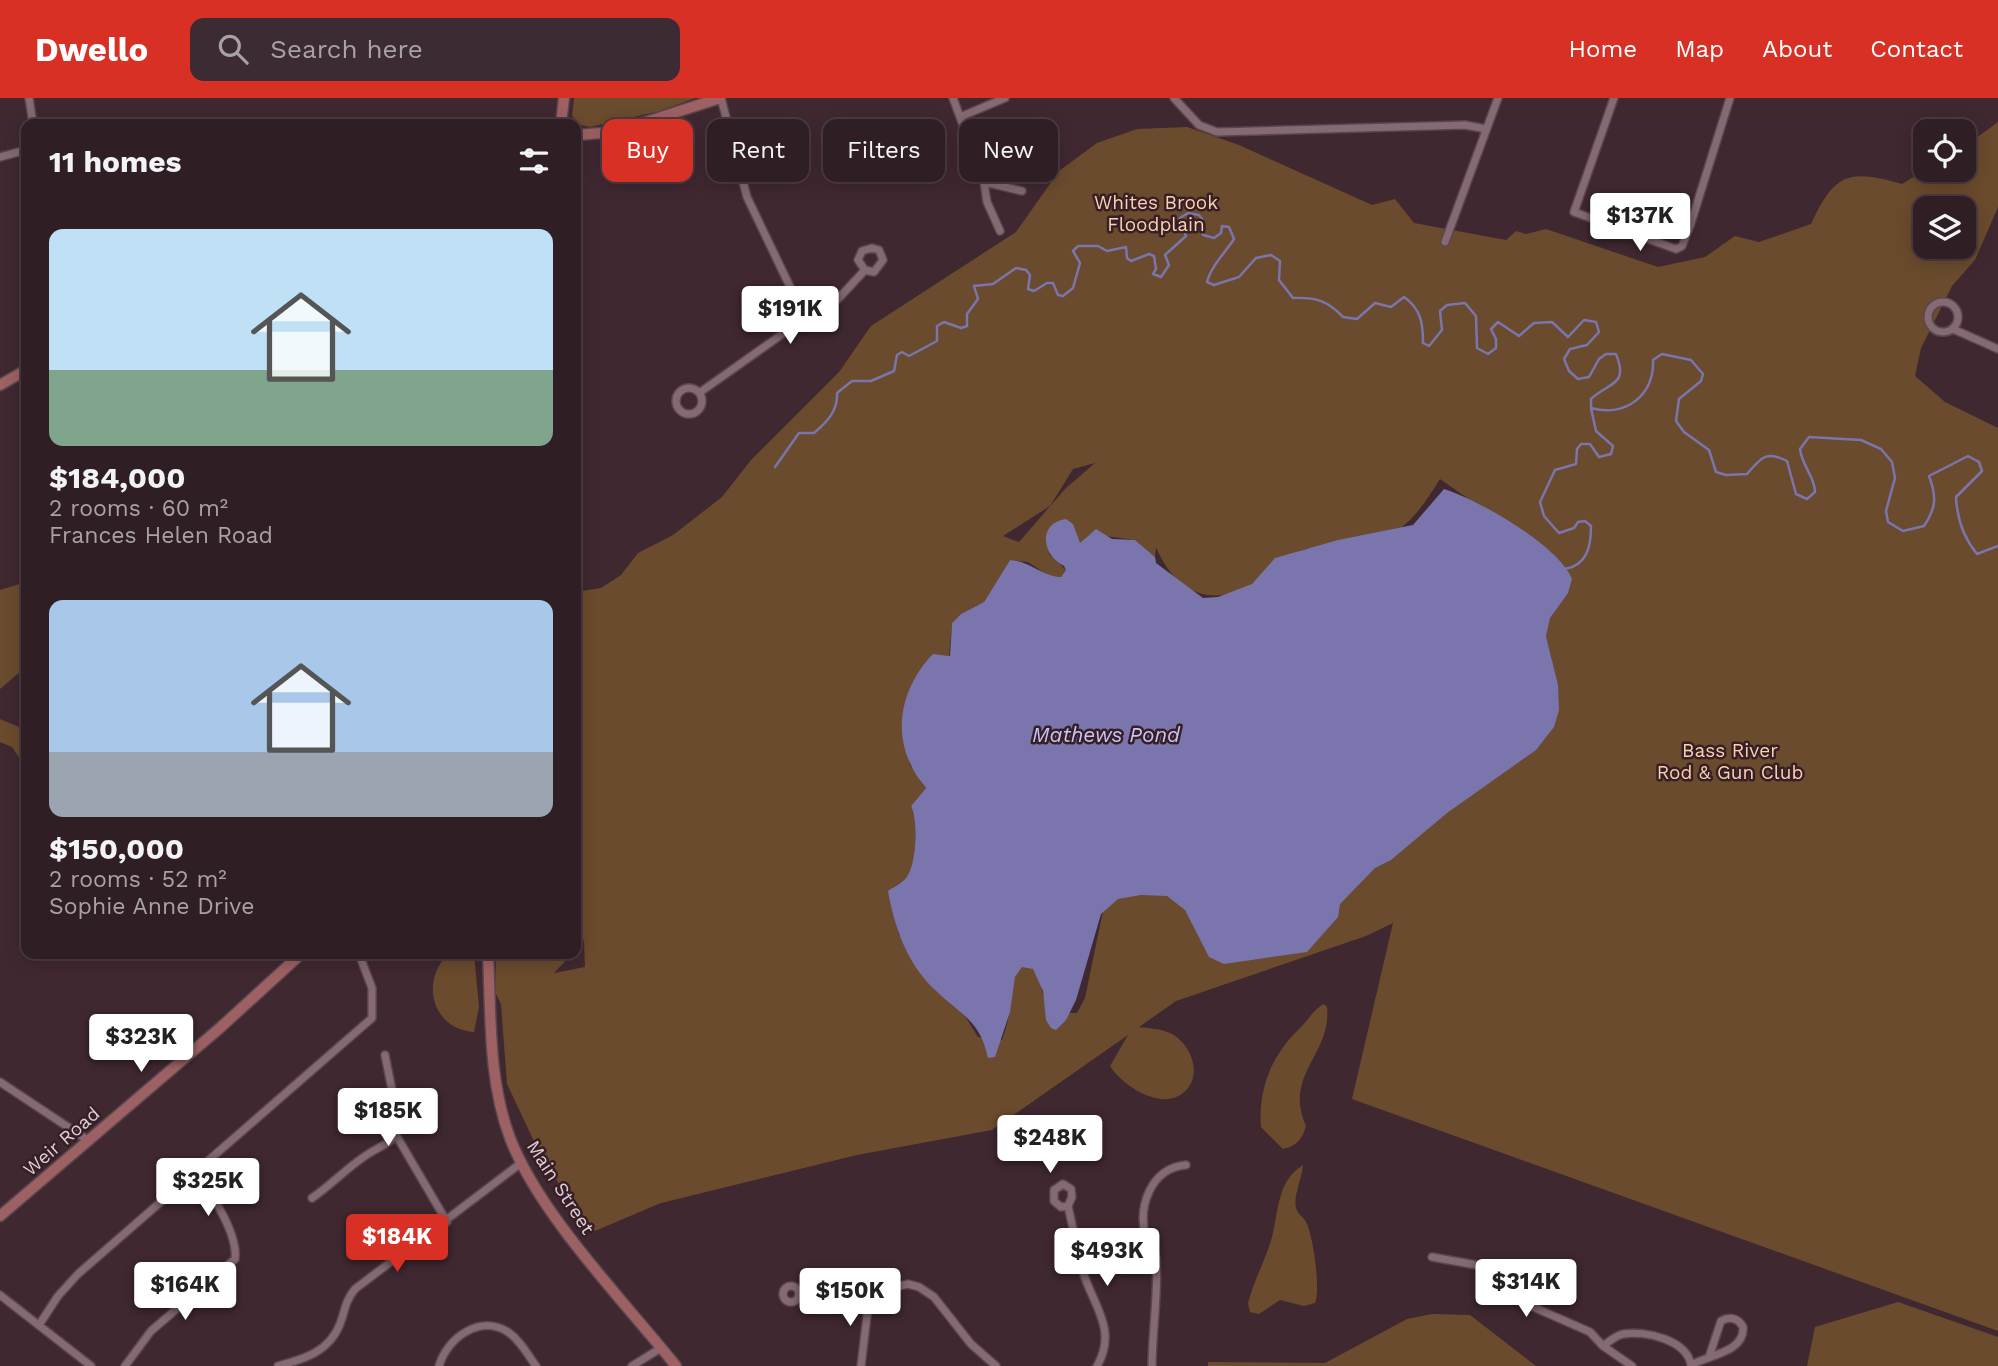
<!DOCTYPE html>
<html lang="en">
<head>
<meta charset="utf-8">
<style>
	:root { --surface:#301e25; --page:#3c2b32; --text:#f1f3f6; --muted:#a8a2a7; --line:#4b3c42; --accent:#d93025 }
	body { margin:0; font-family:"Work Sans",sans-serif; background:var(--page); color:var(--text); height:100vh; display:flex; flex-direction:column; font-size:26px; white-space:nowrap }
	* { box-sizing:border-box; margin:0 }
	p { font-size:23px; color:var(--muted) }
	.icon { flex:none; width:38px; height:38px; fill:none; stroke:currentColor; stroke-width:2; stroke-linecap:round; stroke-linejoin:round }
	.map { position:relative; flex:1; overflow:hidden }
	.side { position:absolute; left:21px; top:21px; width:560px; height:840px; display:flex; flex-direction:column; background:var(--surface); border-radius:14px; box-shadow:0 4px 18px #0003,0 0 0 2px var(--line) }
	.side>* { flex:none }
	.guide { position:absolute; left:602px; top:21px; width:665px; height:63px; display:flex; gap:14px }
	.buttons { position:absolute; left:1913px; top:21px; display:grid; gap:14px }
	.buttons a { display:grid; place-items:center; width:63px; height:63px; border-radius:14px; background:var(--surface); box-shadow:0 4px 18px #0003,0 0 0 2px var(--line); font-size:35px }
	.price { position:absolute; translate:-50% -60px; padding:0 16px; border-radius:7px; background:#fff; color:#222; font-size:23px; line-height:46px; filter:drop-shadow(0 2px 4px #0008) }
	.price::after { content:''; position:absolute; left:50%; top:42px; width:21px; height:16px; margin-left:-10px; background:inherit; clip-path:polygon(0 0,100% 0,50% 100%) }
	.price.selected { background:var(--accent); color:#fff }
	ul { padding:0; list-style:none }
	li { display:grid; align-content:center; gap:14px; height:371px; padding:0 28px }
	li span { display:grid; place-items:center; height:217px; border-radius:14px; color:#555 }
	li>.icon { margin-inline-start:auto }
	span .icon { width:126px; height:126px; fill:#fffc; stroke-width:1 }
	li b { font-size:30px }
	h2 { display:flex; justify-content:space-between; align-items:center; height:84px; padding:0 28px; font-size:30px }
	.tag { padding:0 24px; border-radius:14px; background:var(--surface); box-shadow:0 4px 18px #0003,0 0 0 2px var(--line); font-size:24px; line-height:63px }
	.tag.selected { background:var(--accent); color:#fff }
	header { display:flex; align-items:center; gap:42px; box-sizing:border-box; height:98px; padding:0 35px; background:var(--accent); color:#fff }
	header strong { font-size:33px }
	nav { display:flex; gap:38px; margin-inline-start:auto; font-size:24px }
	.search { width:490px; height:63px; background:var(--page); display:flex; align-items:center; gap:18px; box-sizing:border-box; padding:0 24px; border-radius:14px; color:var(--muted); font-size:26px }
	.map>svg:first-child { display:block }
	.green { fill:#6b4b2d; fill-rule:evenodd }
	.water { fill:#7a75ac }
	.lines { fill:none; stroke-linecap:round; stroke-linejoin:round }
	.stream { stroke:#7a75ac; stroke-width:2.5 }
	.street-casing { stroke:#5a464d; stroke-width:10 }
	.secondary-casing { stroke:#5a464d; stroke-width:13 }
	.street { stroke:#856973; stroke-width:7 }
	.secondary { stroke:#9e6163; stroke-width:10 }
	.labels { text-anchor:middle; stroke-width:5; stroke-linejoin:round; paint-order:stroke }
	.park-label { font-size:19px; fill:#fcd2ad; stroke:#361f27 }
	.street-label { font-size:19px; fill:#dfcfd4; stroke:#361f27 }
	.water-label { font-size:21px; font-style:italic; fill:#c8c5f6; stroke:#361f27 }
</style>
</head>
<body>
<header>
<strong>Dwello</strong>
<div class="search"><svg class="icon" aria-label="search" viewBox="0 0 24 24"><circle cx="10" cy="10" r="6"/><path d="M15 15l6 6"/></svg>Search here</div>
<nav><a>Home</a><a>Map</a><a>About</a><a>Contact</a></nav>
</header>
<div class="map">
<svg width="1998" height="1268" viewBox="0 0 1998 1268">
	<rect width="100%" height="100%" fill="#402831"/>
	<path class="green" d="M574 0H695L660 13 590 29 581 27 572 18Z
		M1998 24V109L1975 162 1952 188 1921 250 1915 278 1945 304 1998 330V1233L1352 1001 1393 825 1366 838 1176 903 1139 929C1146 930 1162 931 1170 935 1189 944 1202 972 1188 990 1167 1017 1123 989 1110 968L1128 937 992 1032 857 1057 661 1105 590 1135 540 1056 507 986 501 906 495 894 496 856H572L554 875 585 869 584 842 576 851V784L581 783 576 705V494L601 490 621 477 638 455 673 437 722 399 751 362 839 274 871 228 1016 134 1059 73 1097 45 1137 31 1187 29 1239 47 1372 107 1395 101 1414 125 1506 142 1516 133 1526 136 1546 131 1658 169 1705 159 1735 138 1759 144 1811 126C1835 75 1848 71 1902 86L1925 72H1964V49ZM1925 110H1964V149H1925ZM1095 365 1065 391 1019 444 1003 438 1050 408 1073 371ZM1440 381 1562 466 1542 523 1552 562 1539 604 1352 792 1136 785 1104 808 1085 900 1077 915H1056L1043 897 1038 870 997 856C1009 894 1016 903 1002 942L978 939 950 894 923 857 899 837 892 810V790C896 787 902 784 906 780 917 767 918 723 911 708L926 690 910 667 907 653 942 557 949 558 952 525 961 516 984 504 1010 462 1028 464 1049 478 1061 479 1066 472 1049 456 1073 434 1080 446 1090 436 1135 442 1155 459 1156 449C1177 499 1217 512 1263 480 1275 471 1287 457 1302 452 1314 448 1331 449 1345 448 1398 443 1413 424 1440 381Z
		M26 484V569L0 591V492Z
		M0 621 26 632V670L12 649 0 644Z
		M448 856H474L479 909 474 934C432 931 420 884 448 856Z
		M1324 906 1327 909C1332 957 1283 976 1306 1028 1302 1041 1297 1048 1283 1051L1261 1029C1258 990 1272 956 1301 929 1309 921 1313 912 1324 906Z
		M1303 1067C1302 1080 1293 1099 1296 1110 1298 1117 1303 1118 1306 1124 1313 1136 1321 1193 1315 1205L1304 1208 1280 1202 1259 1216 1250 1214 1248 1205C1254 1182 1266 1161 1272 1139 1279 1112 1277 1083 1303 1067Z
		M1898 1204 1998 1239V1268H1807L1815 1229Z
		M1432 1216 1470 1217 1536 1268H1208V1264L1325 1265 1407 1221Z"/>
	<path class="water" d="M1444 391C1479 402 1558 447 1572 481L1568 495 1550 520 1546 538 1558 587 1559 612 1554 629 1536 652 1447 715 1391 762 1375 770 1340 806 1338 819 1307 854 1224 866 1209 859 1185 812 1167 798 1141 797 1118 801 1101 816 1076 902 1066 922 1056 932 1051 930 1046 922 1043 893 1033 871 1022 869 1015 879 1010 914 995 959 988 960C980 921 959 916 933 890 907 865 894 828 888 793 893 789 902 785 906 780 917 766 918 722 911 708L926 690C921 683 914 675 911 667 892 629 904 586 933 556L950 558 952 525 961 516 984 504 1010 462C1030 463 1041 478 1061 479L1066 472 1064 468C1042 458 1037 425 1066 421L1073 426 1080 445 1096 431 1112 441 1135 442 1155 459 1156 465 1203 500 1218 499 1252 486 1275 460 1338 442 1413 427Z"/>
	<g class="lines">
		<path class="stream" d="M775 369 799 335H814C827 324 838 313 837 295L852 283H871L894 273 897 257 902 254 909 258 937 243V228L944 224 961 230 967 228V216L978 201 974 188 993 186 1016 170 1026 172 1030 177 1028 191 1034 193 1047 185H1053L1058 197 1063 198 1073 190 1080 165 1073 153 1078 148H1098L1107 153 1126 149 1127 160 1131 163 1149 156 1154 158 1156 171 1153 176 1161 179 1169 167 1165 157 1186 138 1180 120 1188 115 1199 117 1202 121 1200 131 1203 137 1214 140 1221 135 1222 128 1229 129 1234 141C1225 155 1211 168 1207 184L1214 187 1239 179 1256 160 1271 157 1280 163 1279 182 1293 200C1316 199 1328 203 1343 219L1357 221 1375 205 1391 209 1404 199C1421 211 1423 225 1423 245L1429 248 1442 232 1440 213 1447 207 1465 205 1476 218 1477 250 1488 256 1496 250V241L1491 231 1498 224 1519 238 1534 225 1552 224 1568 239 1584 222 1596 224 1599 234 1587 247 1570 251 1564 261 1569 273 1578 281 1589 279 1599 261 1606 256H1616C1629 288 1609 284 1591 301V310C1625 320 1655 297 1653 262L1662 256 1691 262 1703 276 1701 283 1679 301 1676 323 1684 334 1709 352 1716 374 1726 377 1747 376C1761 360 1766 352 1787 363L1796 396 1807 401 1815 394C1815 379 1802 368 1800 351L1809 339 1861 342 1881 351 1892 364 1895 380 1886 413 1888 424 1903 433 1924 428C1936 410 1937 399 1929 378L1968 358 1979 364 1982 373 1956 399C1957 421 1963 439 1977 456L1998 448
			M1565 471C1587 467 1591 449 1591 428L1585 423 1578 424 1574 430 1559 435 1544 418 1540 404 1555 372 1576 366 1577 351 1581 346H1590L1599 359 1611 356 1613 348 1596 333 1591 310"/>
		<defs>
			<path id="street" d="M29 0 33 26
				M721 0 747 99 805 220
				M953 0 984 84 987 104 1000 133
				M1174 0 1199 27 1217 34 1465 27 1486 31
				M1614 0 1574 114 1676 151 1682 148 1690 128 1730 0
				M960 19 1005 0
				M0 59 26 52
				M984 84 1022 93
				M1445 144 1498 0
				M1928 219a15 15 0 1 1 30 0a15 15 0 1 1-30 0Z
				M1953 231 1998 251
				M676 303a13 13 0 1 1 26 0a13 13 0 1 1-26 0Z
				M699 295 805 220 838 201 865 172 858 162 862 153 872 150 879 152 883 162 874 174 865 172
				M385 957 398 1022 396 1037 447 1124
				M0 984 89 1043
				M312 1100C334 1085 350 1066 373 1053 382 1048 391 1044 396 1037
				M1068 1108 1061 1109 1054 1103V1092L1063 1086 1071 1091 1072 1099 1068 1108C1073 1130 1077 1152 1083 1174 1093 1207 1118 1232 1097 1268
				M1432 1159 1482 1168 1509 1182C1510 1196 1519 1201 1531 1208L1538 1187 1534 1174C1523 1170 1517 1174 1509 1182
				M783 1196a8 8 0 1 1 16 0a8 8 0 1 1-16 0Z
				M799 1194 879 1193 908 1186 919 1189 934 1199 971 1246 996 1268
				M0 1197 91 1268
				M1531 1208 1590 1234 1603 1248C1609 1244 1616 1237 1623 1236 1645 1232 1687 1242 1691 1267 1709 1257 1745 1254 1743 1229 1738 1220 1730 1218 1721 1223L1710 1256
				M39 1227 58 1198 78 1176 372 920V890L359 856
				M1603 1248 1632 1268
				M125 1268 151 1233 235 1161C238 1137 211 1090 192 1076
				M278 1268C304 1261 329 1254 340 1226 345 1213 345 1203 355 1191L521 1065
				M439 1268C447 1240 480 1216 508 1234 520 1242 528 1257 536 1268
				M632 1268 661 1250
				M861 1268 870 1193
				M1152 1268C1152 1236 1159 1189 1156 1160 1155 1153 1148 1148 1146 1141 1137 1108 1151 1070 1186 1067"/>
			<path id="secondary" d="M561 26 564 0
				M576 37 615 34 720 0
				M0 287 26 272
				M488 856C491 916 488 982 510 1040 539 1116 624 1203 676 1268
				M0 1118 221 929 301 856"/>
		</defs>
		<use href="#street" class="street-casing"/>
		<use href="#secondary" class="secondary-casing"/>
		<use href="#street" class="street"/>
		<use href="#secondary" class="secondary"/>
	</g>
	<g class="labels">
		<g class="park-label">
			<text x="1156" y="111">Whites Brook<tspan x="1156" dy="22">Floodplain</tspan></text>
			<text x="1730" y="659">Bass River<tspan x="1730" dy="22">Rod &amp; Gun Club</tspan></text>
		</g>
		<g class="street-label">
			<text transform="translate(61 1043) rotate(-41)" y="7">Weir Road</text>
			<text transform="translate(561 1089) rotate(57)" y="7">Main Street</text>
		</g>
		<g class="water-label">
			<text x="1106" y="644">Mathews Pond</text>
		</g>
	</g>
</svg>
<div class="buttons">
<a><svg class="icon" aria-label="locate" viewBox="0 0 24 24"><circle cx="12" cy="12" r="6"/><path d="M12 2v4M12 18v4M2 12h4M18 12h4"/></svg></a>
<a><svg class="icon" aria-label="layers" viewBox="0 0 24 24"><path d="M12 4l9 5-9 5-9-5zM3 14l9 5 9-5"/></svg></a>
</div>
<b class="price" style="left:1640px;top:155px">$137K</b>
<b class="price" style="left:790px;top:248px">$191K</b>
<b class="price" style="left:141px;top:976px">$323K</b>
<b class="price" style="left:388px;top:1050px">$185K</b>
<b class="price" style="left:1050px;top:1077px">$248K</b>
<b class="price" style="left:208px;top:1120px">$325K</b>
<b class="price selected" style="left:397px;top:1176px">$184K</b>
<b class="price" style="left:1107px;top:1190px">$493K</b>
<b class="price" style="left:1526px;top:1221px">$314K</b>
<b class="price" style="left:185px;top:1224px">$164K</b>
<b class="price" style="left:850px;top:1230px">$150K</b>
<div class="guide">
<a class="tag selected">Buy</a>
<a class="tag">Rent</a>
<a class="tag">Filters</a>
<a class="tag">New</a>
</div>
<section class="side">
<h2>11 homes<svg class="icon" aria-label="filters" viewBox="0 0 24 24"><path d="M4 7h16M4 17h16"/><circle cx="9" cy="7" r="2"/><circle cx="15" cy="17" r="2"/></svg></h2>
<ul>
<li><span style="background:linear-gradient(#bfe0f5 65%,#7fa58c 0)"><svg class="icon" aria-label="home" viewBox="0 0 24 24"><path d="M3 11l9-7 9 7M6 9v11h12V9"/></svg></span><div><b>$184,000</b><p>2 rooms · 60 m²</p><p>Frances Helen Road</p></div></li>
<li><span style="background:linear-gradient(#a9c7e8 70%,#9aa5b1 0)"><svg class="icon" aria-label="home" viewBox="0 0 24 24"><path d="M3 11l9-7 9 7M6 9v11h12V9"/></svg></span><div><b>$150,000</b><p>2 rooms · 52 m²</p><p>Sophie Anne Drive</p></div></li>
</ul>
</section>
</div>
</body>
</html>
